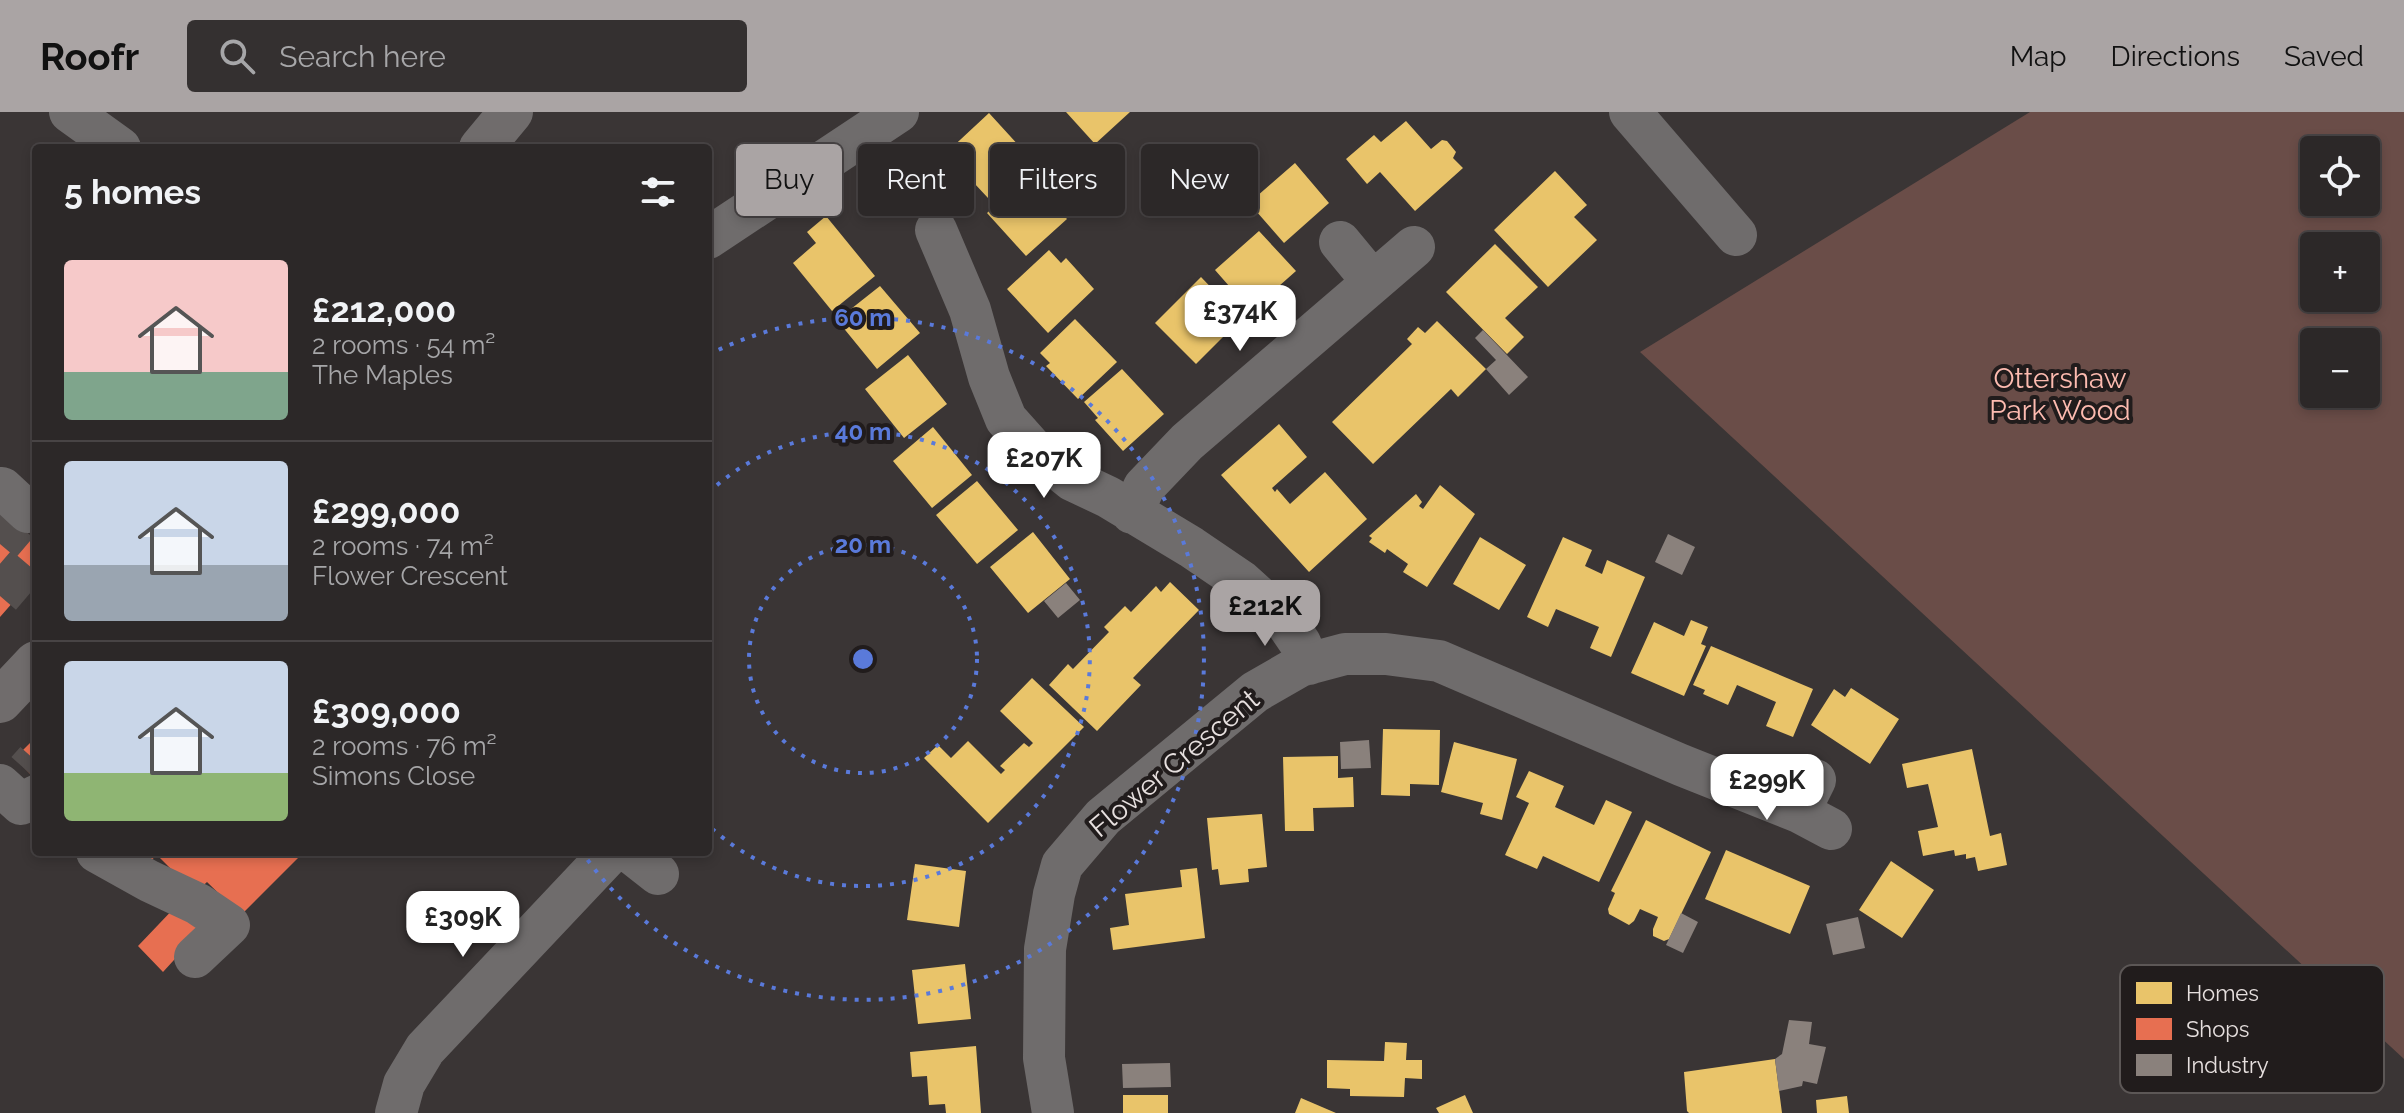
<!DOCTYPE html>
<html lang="en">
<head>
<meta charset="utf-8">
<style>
	:root { --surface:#2c2828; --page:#343030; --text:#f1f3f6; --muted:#a6a6a8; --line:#484445; --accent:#aaa4a4 }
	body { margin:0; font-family:Raleway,sans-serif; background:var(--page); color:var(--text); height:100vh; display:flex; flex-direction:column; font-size:30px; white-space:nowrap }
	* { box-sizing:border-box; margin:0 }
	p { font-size:26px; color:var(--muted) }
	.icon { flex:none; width:44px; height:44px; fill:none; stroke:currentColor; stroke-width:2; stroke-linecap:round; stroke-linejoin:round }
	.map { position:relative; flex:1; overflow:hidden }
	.sheet { position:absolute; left:32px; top:32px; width:680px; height:712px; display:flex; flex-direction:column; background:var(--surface); border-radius:8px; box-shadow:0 4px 12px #0003,0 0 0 2px var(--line) }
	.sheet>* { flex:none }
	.top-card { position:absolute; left:736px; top:32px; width:760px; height:72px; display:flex; gap:16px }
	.controls { position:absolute; left:2300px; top:24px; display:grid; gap:16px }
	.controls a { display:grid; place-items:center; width:80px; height:80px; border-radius:8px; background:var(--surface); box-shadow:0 4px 12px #0003,0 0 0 2px var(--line); font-size:40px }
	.price { position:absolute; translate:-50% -68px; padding:0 18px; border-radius:16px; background:#fff; color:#222; font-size:26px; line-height:52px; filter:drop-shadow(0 2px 4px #0008) }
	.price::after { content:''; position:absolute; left:50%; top:48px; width:24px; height:18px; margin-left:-12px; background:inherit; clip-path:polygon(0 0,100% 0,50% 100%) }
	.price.selected { background:var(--accent); color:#111 }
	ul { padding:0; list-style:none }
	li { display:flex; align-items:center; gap:24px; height:200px; padding:0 32px }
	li+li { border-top:2px solid var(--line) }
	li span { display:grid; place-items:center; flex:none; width:224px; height:160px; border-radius:8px; color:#555 }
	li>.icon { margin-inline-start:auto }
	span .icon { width:96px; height:96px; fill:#fffc; stroke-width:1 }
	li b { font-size:34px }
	h2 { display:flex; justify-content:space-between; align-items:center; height:96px; padding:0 32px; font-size:34px }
	.chip { padding:0 28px; border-radius:8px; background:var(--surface); box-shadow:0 4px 12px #0003,0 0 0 2px var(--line); font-size:28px; line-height:72px }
	.chip.selected { background:var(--accent); color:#111 }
	header { display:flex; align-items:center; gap:48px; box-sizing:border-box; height:112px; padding:0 40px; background:var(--accent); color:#111 }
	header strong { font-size:38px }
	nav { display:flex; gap:44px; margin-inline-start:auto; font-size:28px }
	.search { width:560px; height:72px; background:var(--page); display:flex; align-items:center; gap:20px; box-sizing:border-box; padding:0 28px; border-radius:8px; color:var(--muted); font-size:30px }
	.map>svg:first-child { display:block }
	.green { fill:#6a4d48; fill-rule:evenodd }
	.homes { fill:#e9c46a }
	.shops { fill:#e76f51 }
	.industry { fill:#8a817c }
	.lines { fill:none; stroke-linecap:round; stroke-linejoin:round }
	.minor-tunnel { stroke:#544f4e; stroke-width:42; stroke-dasharray:42 21; stroke-linecap:butt }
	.minor { stroke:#6f6c6c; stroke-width:42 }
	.major { stroke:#706c6c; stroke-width:44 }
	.ring { fill:none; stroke:#5a7ada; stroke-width:4; stroke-dasharray:4 8 }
	.labels { text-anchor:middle; stroke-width:8; stroke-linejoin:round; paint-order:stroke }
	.park-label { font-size:28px; fill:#fdbbb0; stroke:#211c1c }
	.street-label { font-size:28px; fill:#e7e0df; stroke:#211c1c }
	.key { fill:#211c1c; stroke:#5c5756; stroke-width:2 }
	.key-label { font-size:22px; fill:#e7e0df }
	.centre { fill:#5a7ada; stroke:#211c1c; stroke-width:4 }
	.ring-label { font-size:24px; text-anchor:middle; font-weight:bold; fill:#5a7ada; stroke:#211c1c; stroke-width:8; stroke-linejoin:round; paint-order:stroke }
</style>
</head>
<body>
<header>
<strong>Roofr</strong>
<div class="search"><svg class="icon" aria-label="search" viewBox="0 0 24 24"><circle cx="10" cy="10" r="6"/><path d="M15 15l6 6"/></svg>Search here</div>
<nav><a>Map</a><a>Directions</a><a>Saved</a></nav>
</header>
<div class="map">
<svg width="2404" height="1001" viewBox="0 0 2404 1001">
	<rect width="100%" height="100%" fill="#3a3535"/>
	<path class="green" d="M2030 0H2404V947L1640 240ZM2314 38H2366V90H2314ZM2314 134H2366V186H2314ZM2314 230H2366V282H2314Z"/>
	<path class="homes" d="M1066 0H1130L1095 32Z
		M989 1 1030 46 988 86 946 41Z
		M1406 9 1431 37 1442 28 1447 29 1456 40 1453 46 1463 56 1415 99 1380 60 1367 72 1346 47 1374 23 1381 30Z
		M1295 51 1329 91 1284 131 1249 91Z
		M1555 59 1587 93 1574 105 1597 128 1548 175 1494 118Z
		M1028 64 1067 107 1026 144 987 101Z
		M826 104 875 164 832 199 793 151 816 131 807 120Z
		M1259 119 1296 159 1251 199 1215 158Z
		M1495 132 1538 175 1505 206 1524 225 1507 242 1446 180Z
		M1049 138 1061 151 1066 146 1094 177 1048 221 1007 177Z
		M1201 165 1224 189 1229 183 1243 197 1238 203 1242 206 1196 252 1155 211Z
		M880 174 920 221 877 257 837 208Z
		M1075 207 1117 250 1078 287 1046 254 1050 251 1040 241Z
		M1437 209 1486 257 1458 285 1451 277 1373 352 1332 310 1412 232 1407 227 1418 215 1425 221Z
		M908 243 947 292 904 326 865 277Z
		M1122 257 1164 302 1123 339 1095 308 1098 306 1084 290Z
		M1279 312 1307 345 1272 376 1275 380 1277 377 1290 392 1325 360 1367 407 1309 460 1221 363Z
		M933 315 972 363 932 396 893 349Z
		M977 369 1018 418 977 452 936 403Z
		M1440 373 1475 402 1427 475 1403 460 1408 452 1387 437 1385 441 1369 430 1372 426 1369 424 1416 382 1422 390 1419 394 1423 397Z
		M1033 420 1070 467 1028 501 990 455Z
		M1480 425 1526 453 1499 498 1453 472Z
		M1563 425 1592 438 1585 454 1602 462 1607 448 1645 465 1611 545 1590 536 1599 515 1556 497 1548 515 1527 505Z
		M1170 470 1199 498 1133 566 1141 573 1097 619 1049 573 1068 552 1073 557 1109 520 1104 515 1125 494 1131 500 1156 474 1161 480Z
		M1691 508 1708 515 1701 532 1706 534 1684 584 1631 561 1654 510 1684 524Z
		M1711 534 1813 577 1793 625 1766 614 1776 590 1737 573 1728 593 1703 582 1705 578 1693 573Z
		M1032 566 1084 615 988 711 924 646 938 633 951 646 968 629 1001 662 1005 658 1000 654 1024 631 1029 635 1033 631 1000 599Z
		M1851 576 1899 607 1870 652 1811 613 1834 577 1845 585Z
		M1383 617 1440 618 1439 673 1410 672V684L1381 683Z
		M1454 630 1517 647 1502 708 1480 702 1483 691 1441 680Z
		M1972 637 1990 724 2001 721 2007 753 1978 759 1975 745 1966 747V742L1955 744 1954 738 1923 744 1918 719 1938 715 1928 672 1907 676 1902 652Z
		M1338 644V666L1353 665 1354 695 1313 696 1314 719H1285L1283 645Z
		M1529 659 1564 674 1555 695 1594 713 1606 688 1632 700 1599 770 1543 744 1537 757 1505 743 1529 691 1516 685Z
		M1262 702 1267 755 1248 757 1249 770 1220 773 1218 757 1212 758 1207 706Z
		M1646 708 1711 740 1669 827 1664 829 1653 824V817L1658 805 1640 797 1634 809 1629 813 1609 802 1608 797 1615 781 1611 779Z
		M1726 738 1810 774 1790 822 1705 787Z
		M1891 749 1934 778 1902 826 1859 798Z
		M915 752 966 759 959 815 907 808Z
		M1197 756 1205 826 1113 838 1110 816 1129 813 1125 782 1182 775 1180 758Z
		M965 852 971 907 918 912 912 858Z
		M1385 930 1407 931 1406 948H1422V967L1405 966 1404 985 1350 984V977L1327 976V948L1384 949Z
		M976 934 981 1001H946L945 992 929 993 927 964 912 965 910 940Z
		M1775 947 1782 1001H1689L1687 999 1684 960Z
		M1123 983H1168V1001H1123Z
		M1465 983 1473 1001H1439L1436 996Z
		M1847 984 1849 1001H1817L1816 988Z
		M1301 986 1336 1001H1295Z"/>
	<path class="shops" d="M0 397 36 429V464L0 505Z
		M36 625V668L15 646Z
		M134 740H304L241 803 207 770 195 781 157 743 146 753Z
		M179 791 205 814 163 860 138 834Z"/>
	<path class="industry" d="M1483 218 1528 265 1509 283 1486 257 1496 248 1475 226Z
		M1668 422 1695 435 1682 463 1655 450Z
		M1066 471 1080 488 1058 506 1044 489Z
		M1369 628 1371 656 1341 657 1340 630Z
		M1681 801 1698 810 1683 841 1666 833Z
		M1858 805 1865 836 1833 843 1826 812Z
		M1789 908 1812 910 1809 932 1826 935 1817 972 1803 969 1802 974 1779 979 1775 947 1782 942Z
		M1170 951 1171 975 1123 976 1122 952Z"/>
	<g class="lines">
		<path class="minor-tunnel" d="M0 432 17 412
			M0 484 36 442
			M27 659 36 649"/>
		<path class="minor" d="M70 0 120 36
			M1630 0 1736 123
			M936 118 970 198 989 265 1006 307 1031 335 1072 368 1108 385 1191 435 1241 469 1285 509 1300 531 1309 552
			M708 126 898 0
			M1340 130 1373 170
			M0 379 2 376 28 400
			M1132 401 1144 375 1187 330 1414 135
			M1815 668 1799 700 1831 717
			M0 673 21 692 36 684
			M97 740 149 769 198 792 229 813 195 845
			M630 740 658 762
			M396 1001 404 972 425 937 611 740
			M1053 1001 1044 946 1045 837 1054 782 1062 753 1103 705 1255 580 1300 554 1345 542H1386L1439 549 1681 653 1799 700"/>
		<path class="major" d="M481 36 511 0
			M0 589 36 551"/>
	</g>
	<g class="ring">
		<circle cx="863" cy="547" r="114"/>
		<path d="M708 381A227 227 0 1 1 708 713"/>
		<path d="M708 243A341 341 0 1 1 582 740"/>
	</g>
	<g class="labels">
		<g class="park-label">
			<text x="2060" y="276">Ottershaw<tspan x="2060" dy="32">Park Wood</tspan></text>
		</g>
		<g class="street-label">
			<text transform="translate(1174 651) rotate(-40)" y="10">Flower Crescent</text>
		</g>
	</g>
	<rect x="2120" y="853" width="264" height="128" rx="12" class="key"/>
	<rect x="2136" y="870" width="36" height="22" fill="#e9c46a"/>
	<rect x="2136" y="906" width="36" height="22" fill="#e76f51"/>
	<rect x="2136" y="942" width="36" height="22" fill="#8a817c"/>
	<g class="key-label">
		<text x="2186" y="889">Homes</text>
		<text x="2186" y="925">Shops</text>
		<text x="2186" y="961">Industry</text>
	</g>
	<circle cx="863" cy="547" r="12" class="centre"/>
	<g class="ring-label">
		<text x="863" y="214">60 m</text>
		<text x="863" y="328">40 m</text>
		<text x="863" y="441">20 m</text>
	</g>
</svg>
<div class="controls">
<a><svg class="icon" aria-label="locate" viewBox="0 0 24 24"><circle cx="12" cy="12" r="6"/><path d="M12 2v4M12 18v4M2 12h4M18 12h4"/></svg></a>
<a>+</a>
<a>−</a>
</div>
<b class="price" style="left:1240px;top:241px">£374K</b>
<b class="price" style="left:1044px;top:388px">£207K</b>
<b class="price selected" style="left:1265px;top:536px">£212K</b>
<b class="price" style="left:1767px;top:710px">£299K</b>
<b class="price" style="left:463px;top:847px">£309K</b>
<div class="top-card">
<a class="chip selected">Buy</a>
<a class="chip">Rent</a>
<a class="chip">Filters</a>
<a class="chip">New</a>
</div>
<section class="sheet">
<h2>5 homes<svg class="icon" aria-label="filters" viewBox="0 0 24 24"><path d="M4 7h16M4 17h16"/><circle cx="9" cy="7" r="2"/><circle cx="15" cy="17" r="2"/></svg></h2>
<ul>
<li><span style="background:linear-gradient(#f6c9c9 70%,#7fa58c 0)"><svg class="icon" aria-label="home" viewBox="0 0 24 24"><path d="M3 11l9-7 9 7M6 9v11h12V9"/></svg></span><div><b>£212,000</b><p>2 rooms · 54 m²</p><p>The Maples</p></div></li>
<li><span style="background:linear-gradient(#c9d6e8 65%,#9aa5b1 0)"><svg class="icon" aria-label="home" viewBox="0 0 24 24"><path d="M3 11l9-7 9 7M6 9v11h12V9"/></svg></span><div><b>£299,000</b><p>2 rooms · 74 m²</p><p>Flower Crescent</p></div></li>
<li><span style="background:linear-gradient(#c9d6e8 70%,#8fb573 0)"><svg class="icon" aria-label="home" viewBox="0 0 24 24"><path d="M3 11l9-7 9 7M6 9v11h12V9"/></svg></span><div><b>£309,000</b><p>2 rooms · 76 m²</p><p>Simons Close</p></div></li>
</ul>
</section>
</div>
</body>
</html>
